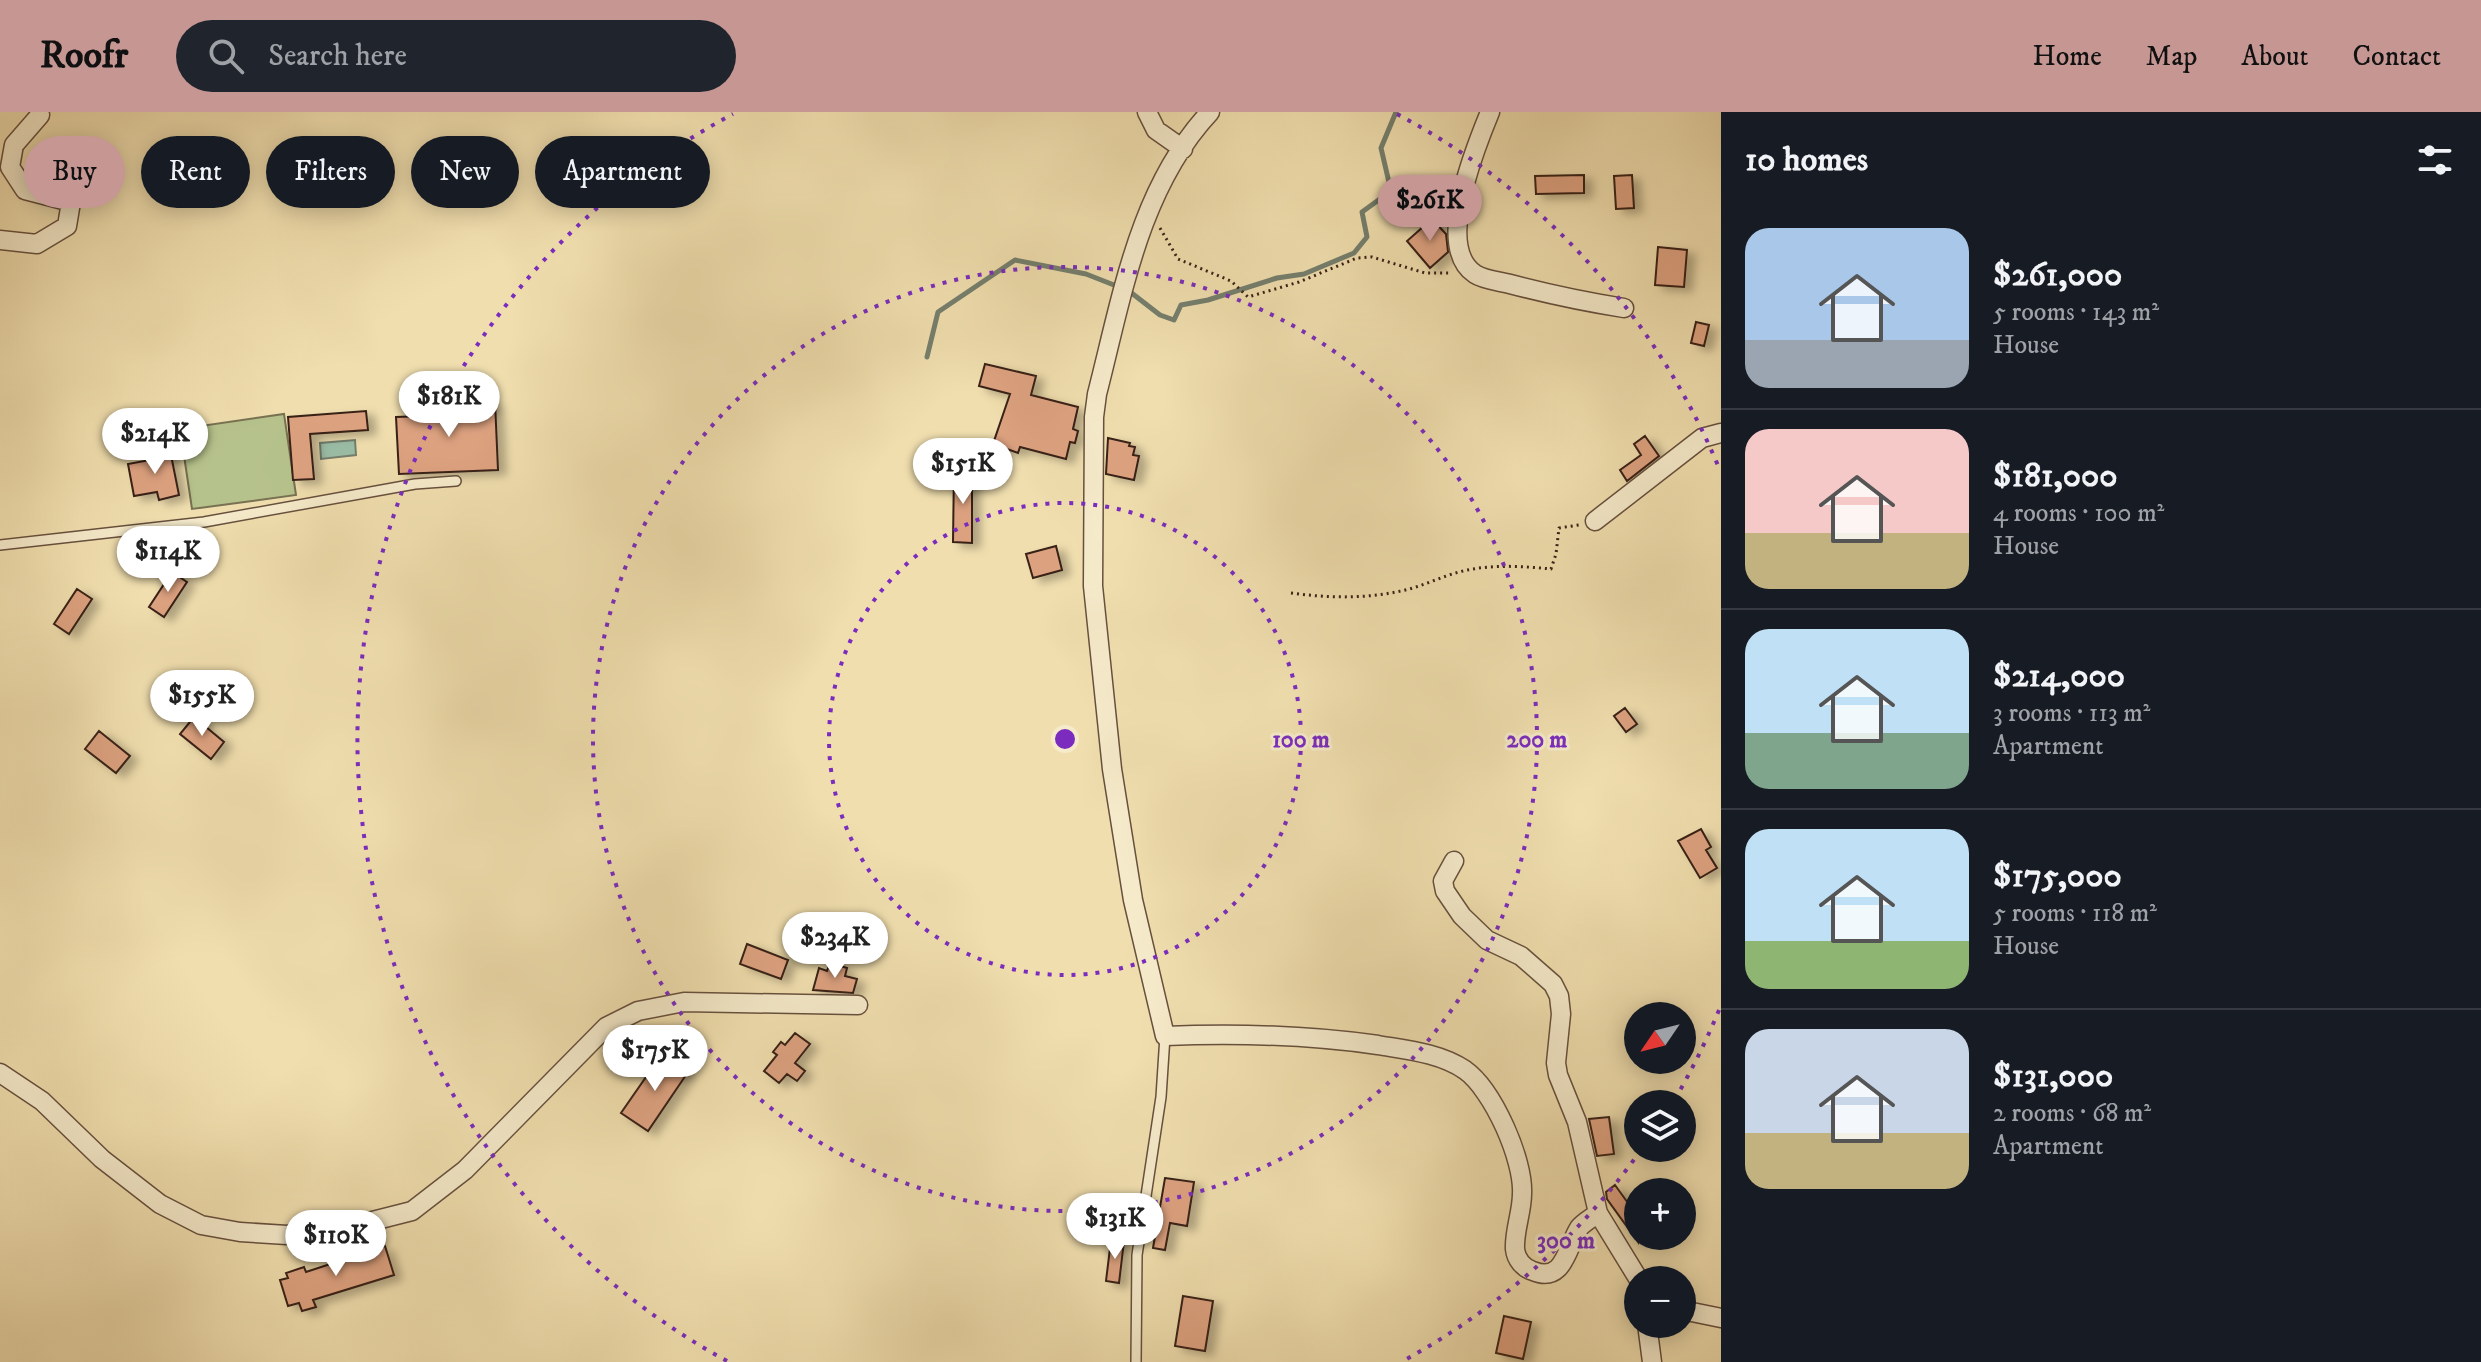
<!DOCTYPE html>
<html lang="en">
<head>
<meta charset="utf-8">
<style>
	:root { --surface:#171b24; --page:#20242c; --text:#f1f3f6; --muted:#9ea1a6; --line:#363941; --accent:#c59692 }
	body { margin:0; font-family:"IM FELL DW Pica",serif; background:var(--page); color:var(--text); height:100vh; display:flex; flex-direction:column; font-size:30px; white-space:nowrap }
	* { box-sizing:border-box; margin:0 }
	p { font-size:26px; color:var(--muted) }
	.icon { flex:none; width:44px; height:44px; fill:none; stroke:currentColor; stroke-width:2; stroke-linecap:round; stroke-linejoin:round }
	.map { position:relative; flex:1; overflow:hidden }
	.drawer { display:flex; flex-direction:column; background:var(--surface); width:760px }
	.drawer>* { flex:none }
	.banner { position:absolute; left:24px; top:24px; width:760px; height:72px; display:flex; gap:16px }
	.needle { width:52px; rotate:235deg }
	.buttons { position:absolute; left:1624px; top:890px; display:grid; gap:16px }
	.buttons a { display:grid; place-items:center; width:72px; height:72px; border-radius:50%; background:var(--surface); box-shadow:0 4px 20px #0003; font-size:40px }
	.price { position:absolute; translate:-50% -68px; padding:0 18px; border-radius:28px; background:#fff; color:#222; font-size:26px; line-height:52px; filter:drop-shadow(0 2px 4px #0008) }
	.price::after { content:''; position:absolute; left:50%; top:48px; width:24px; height:18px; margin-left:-12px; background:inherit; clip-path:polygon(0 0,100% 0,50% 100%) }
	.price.current { background:var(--accent); color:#111 }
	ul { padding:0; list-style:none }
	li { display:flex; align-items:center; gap:24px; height:200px; padding:0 24px }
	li+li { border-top:2px solid var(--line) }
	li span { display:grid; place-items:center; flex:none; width:224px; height:160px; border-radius:24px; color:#555 }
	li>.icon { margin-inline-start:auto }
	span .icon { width:96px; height:96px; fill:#fffc; stroke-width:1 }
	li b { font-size:34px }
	h2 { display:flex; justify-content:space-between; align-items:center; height:96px; padding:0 24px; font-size:34px }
	.pill { padding:0 28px; border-radius:36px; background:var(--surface); box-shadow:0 4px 20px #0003; font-size:28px; line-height:72px }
	.pill.current { background:var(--accent); color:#111 }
	header { display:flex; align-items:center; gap:48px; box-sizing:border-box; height:112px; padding:0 40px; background:var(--accent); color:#111 }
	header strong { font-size:38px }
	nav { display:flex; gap:44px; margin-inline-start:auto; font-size:28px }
	.search { width:560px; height:72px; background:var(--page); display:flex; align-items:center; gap:20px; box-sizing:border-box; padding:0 28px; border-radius:44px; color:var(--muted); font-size:30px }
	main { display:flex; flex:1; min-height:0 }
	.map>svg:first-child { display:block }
	.green { fill:#b6c28c; stroke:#787252; stroke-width:2 }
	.water { fill:#9bbda6; stroke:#747f6d; stroke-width:2 }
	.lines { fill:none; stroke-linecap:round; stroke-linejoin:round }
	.stream { stroke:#747f6d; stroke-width:5 }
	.building { fill:#dca17f; stroke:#392118; stroke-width:2; filter:url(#shadow) }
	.service-casing { stroke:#67503e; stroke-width:12 }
	.minor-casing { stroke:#67503e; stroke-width:21 }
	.path { stroke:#392118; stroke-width:3; stroke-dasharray:2 4; stroke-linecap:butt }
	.service { stroke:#f5eaca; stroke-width:9 }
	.minor { stroke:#f5eaca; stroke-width:18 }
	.ring { fill:none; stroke:#7b2cbf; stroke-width:4; stroke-dasharray:4 8 }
	.centre { fill:#7b2cbf; stroke:#f5eaca; stroke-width:4 }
	.ring-label { font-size:24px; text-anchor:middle; font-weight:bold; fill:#7b2cbf; stroke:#f5eaca; stroke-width:6; stroke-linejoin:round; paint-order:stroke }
</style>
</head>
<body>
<header>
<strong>Roofr</strong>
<div class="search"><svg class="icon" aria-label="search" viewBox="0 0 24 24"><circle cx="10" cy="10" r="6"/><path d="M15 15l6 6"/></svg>Search here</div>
<nav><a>Home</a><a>Map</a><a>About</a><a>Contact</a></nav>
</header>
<main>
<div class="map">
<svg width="1721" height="1250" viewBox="0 0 1721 1250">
	<defs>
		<filter id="shadow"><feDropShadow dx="8" dy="4.5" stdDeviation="4" flood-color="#0004"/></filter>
	</defs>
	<rect width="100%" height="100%" fill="#f0deae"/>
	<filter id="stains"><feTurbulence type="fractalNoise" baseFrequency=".0025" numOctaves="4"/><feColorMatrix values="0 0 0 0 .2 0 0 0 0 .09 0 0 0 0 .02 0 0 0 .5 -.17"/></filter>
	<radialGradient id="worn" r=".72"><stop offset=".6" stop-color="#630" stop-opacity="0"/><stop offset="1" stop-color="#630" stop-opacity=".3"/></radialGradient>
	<path class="green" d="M284 302 296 383 192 397 180 317Z"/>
	<path class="water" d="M355 328 356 343 321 347 320 331Z"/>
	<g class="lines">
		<path class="stream" d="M1129 179 1160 203 1174 208 1181 193 1208 188 1277 166 1304 162 1354 141 1367 125 1362 100 1391 79 1381 36 1396 0
			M927 245 938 200 1015 148 1086 162 1119 175"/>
	</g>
	<path class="building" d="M1584 63V81L1536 82 1535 64Z
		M1632 63 1634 96 1616 97 1614 64Z
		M1432 107 1446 122 1448 140 1430 156 1407 129Z
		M1658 135 1687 138 1684 175 1655 173Z
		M1696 210 1709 213 1704 234 1691 231Z
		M985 252 1036 264 1031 283 1078 295 1073 317 1078 319 1075 331 1070 330 1066 347 1020 335 1018 341 993 332 1010 282 979 274Z
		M495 290 498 358 399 362 396 305 423 304 422 298H434V292Z
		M366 299 368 318 310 322 314 367 293 368 288 305Z
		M1645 324 1659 344 1627 369 1620 358 1641 343 1634 332Z
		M1108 326 1130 331 1129 334 1135 335 1133 343 1139 344 1134 368 1106 362Z
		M170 338 179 383 159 388 157 380 134 384 128 352 150 348 149 342Z
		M954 356H972V431L953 430Z
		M1056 434 1062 458 1033 466 1026 442Z
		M172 460 187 470 164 505 149 495Z
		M77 477 92 487 69 522 54 512Z
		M1625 596 1637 612 1626 620 1614 604Z
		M194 605 224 630 211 647 180 622Z
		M99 619 130 644 116 661 85 637Z
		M1701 717 1711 735 1706 738 1717 756 1700 766 1678 729Z
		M747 832 788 848 781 867 740 852Z
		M830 851 847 856 845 864 857 867 853 881 813 878 819 856 827 859Z
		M795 921 810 932 795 951 805 959 797 969 787 962 779 971 764 959 777 943 773 940 781 930 785 933Z
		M662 942 688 960 648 1019 621 1001Z
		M1609 1005 1614 1042 1597 1044 1589 1007Z
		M1165 1066 1194 1070 1187 1114 1170 1111 1165 1138 1153 1136Z
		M1615 1073 1638 1105V1130L1607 1087 1606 1080Z
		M1111 1128 1124 1129 1119 1171 1106 1169Z
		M385 1134 394 1163 313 1188 316 1195 302 1199 299 1191 288 1194 280 1168 288 1166 286 1161 304 1155 306 1160Z
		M1183 1184 1213 1189 1205 1239 1175 1234Z
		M1504 1204 1531 1210 1523 1247 1496 1241Z"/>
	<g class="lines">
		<defs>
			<path id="service" d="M0 433 204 410 415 372 456 369
				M1136 1250 1137 1143 1161 985 1165 924"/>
			<path id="minor" d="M1147 0 1156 18 1183 37
				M1210 0C1139 76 1122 185 1097 282L1094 305 1093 474 1112 657 1133 788 1165 924C1236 921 1307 923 1378 933 1407 938 1440 941 1465 958 1493 978 1524 1048 1522 1082 1522 1100 1514 1119 1515 1137 1516 1147 1523 1156 1533 1159 1564 1172 1567 1135 1579 1116 1584 1110 1592 1106 1598 1101
				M1490 0C1476 34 1434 135 1475 162 1484 168 1499 169 1510 172 1548 182 1586 190 1624 196
				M0 128 37 132 67 114 71 90 25 78 10 55 14 33 40 3
				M1595 409 1702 326 1721 321
				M1454 749 1443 769 1445 779 1462 804 1487 828 1521 844 1553 872 1559 884 1561 902 1556 951 1558 963 1577 1010 1598 1101 1639 1168
				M0 961 42 989 102 1047 160 1092 201 1113 240 1120 287 1123 341 1117 412 1099 465 1058 606 915 638 899 684 890 858 893
				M1682 1198 1721 1206
				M1647 1212 1652 1250"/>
		</defs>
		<use href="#service" class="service-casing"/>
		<use href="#minor" class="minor-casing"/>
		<path class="path" d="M1160 116 1178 147 1231 169 1248 185 1299 170 1357 146 1372 145 1425 161H1451
			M1291 481C1328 486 1364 487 1401 479 1421 475 1440 465 1459 460 1489 452 1521 454 1551 457L1556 442 1559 416 1579 413"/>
		<use href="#service" class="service"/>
		<use href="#minor" class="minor"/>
	</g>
	<g class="ring">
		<circle cx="1065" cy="627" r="236"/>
		<circle cx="1065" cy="627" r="472"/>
		<path d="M1719 898A708 708 0 0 1 1672 992M1641 1038A708 708 0 0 1 1403 1249M727 1249A708 708 0 0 1 733 2M1397 2A708 708 0 0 1 1719 356"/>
	</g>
	<circle cx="1065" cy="627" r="12" class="centre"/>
	<g class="ring-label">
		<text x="1301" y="635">100 m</text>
		<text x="1537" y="635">200 m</text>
		<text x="1566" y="1136">300 m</text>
	</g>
	<rect width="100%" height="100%" filter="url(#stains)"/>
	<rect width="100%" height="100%" fill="url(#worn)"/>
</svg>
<div class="buttons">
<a><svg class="needle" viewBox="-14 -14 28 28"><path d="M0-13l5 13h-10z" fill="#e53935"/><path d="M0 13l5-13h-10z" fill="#9ea1a6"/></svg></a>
<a><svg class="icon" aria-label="layers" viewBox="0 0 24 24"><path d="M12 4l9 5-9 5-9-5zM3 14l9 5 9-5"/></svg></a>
<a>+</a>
<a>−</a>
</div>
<b class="price current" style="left:1430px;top:131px">$261K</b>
<b class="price" style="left:449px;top:327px">$181K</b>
<b class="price" style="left:155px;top:364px">$214K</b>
<b class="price" style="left:963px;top:394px">$151K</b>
<b class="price" style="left:168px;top:482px">$114K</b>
<b class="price" style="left:202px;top:626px">$155K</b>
<b class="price" style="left:835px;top:868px">$234K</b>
<b class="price" style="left:655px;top:981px">$175K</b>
<b class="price" style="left:1115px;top:1149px">$131K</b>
<b class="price" style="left:336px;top:1166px">$110K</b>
<div class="banner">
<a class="pill current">Buy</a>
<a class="pill">Rent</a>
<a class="pill">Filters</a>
<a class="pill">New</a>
<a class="pill">Apartment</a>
</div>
</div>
<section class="drawer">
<h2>10 homes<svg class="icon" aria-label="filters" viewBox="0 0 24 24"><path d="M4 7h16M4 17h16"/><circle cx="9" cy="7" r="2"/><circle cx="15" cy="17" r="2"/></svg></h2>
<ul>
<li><span style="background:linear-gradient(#a9c7e8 70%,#9aa5b1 0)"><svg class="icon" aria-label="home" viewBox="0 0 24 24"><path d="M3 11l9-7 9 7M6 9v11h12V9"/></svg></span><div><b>$261,000</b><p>5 rooms · 143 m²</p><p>House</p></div></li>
<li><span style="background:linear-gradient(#f6c9c9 65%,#c2b280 0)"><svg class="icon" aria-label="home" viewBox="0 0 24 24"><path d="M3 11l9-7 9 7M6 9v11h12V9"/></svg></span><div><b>$181,000</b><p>4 rooms · 100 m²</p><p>House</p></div></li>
<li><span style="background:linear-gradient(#bfe0f5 65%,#7fa58c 0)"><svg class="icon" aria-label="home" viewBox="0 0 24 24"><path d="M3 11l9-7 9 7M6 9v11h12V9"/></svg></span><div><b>$214,000</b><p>3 rooms · 113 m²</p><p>Apartment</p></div></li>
<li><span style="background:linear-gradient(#bfe0f5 70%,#8fb573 0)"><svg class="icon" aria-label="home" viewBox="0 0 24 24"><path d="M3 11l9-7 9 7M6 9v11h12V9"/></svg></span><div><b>$175,000</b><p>5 rooms · 118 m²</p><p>House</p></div></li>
<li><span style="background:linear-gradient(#c9d6e8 65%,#c2b280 0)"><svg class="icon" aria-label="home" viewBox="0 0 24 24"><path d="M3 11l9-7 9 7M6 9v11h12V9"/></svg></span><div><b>$131,000</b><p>2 rooms · 68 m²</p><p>Apartment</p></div></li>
</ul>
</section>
</main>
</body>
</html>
